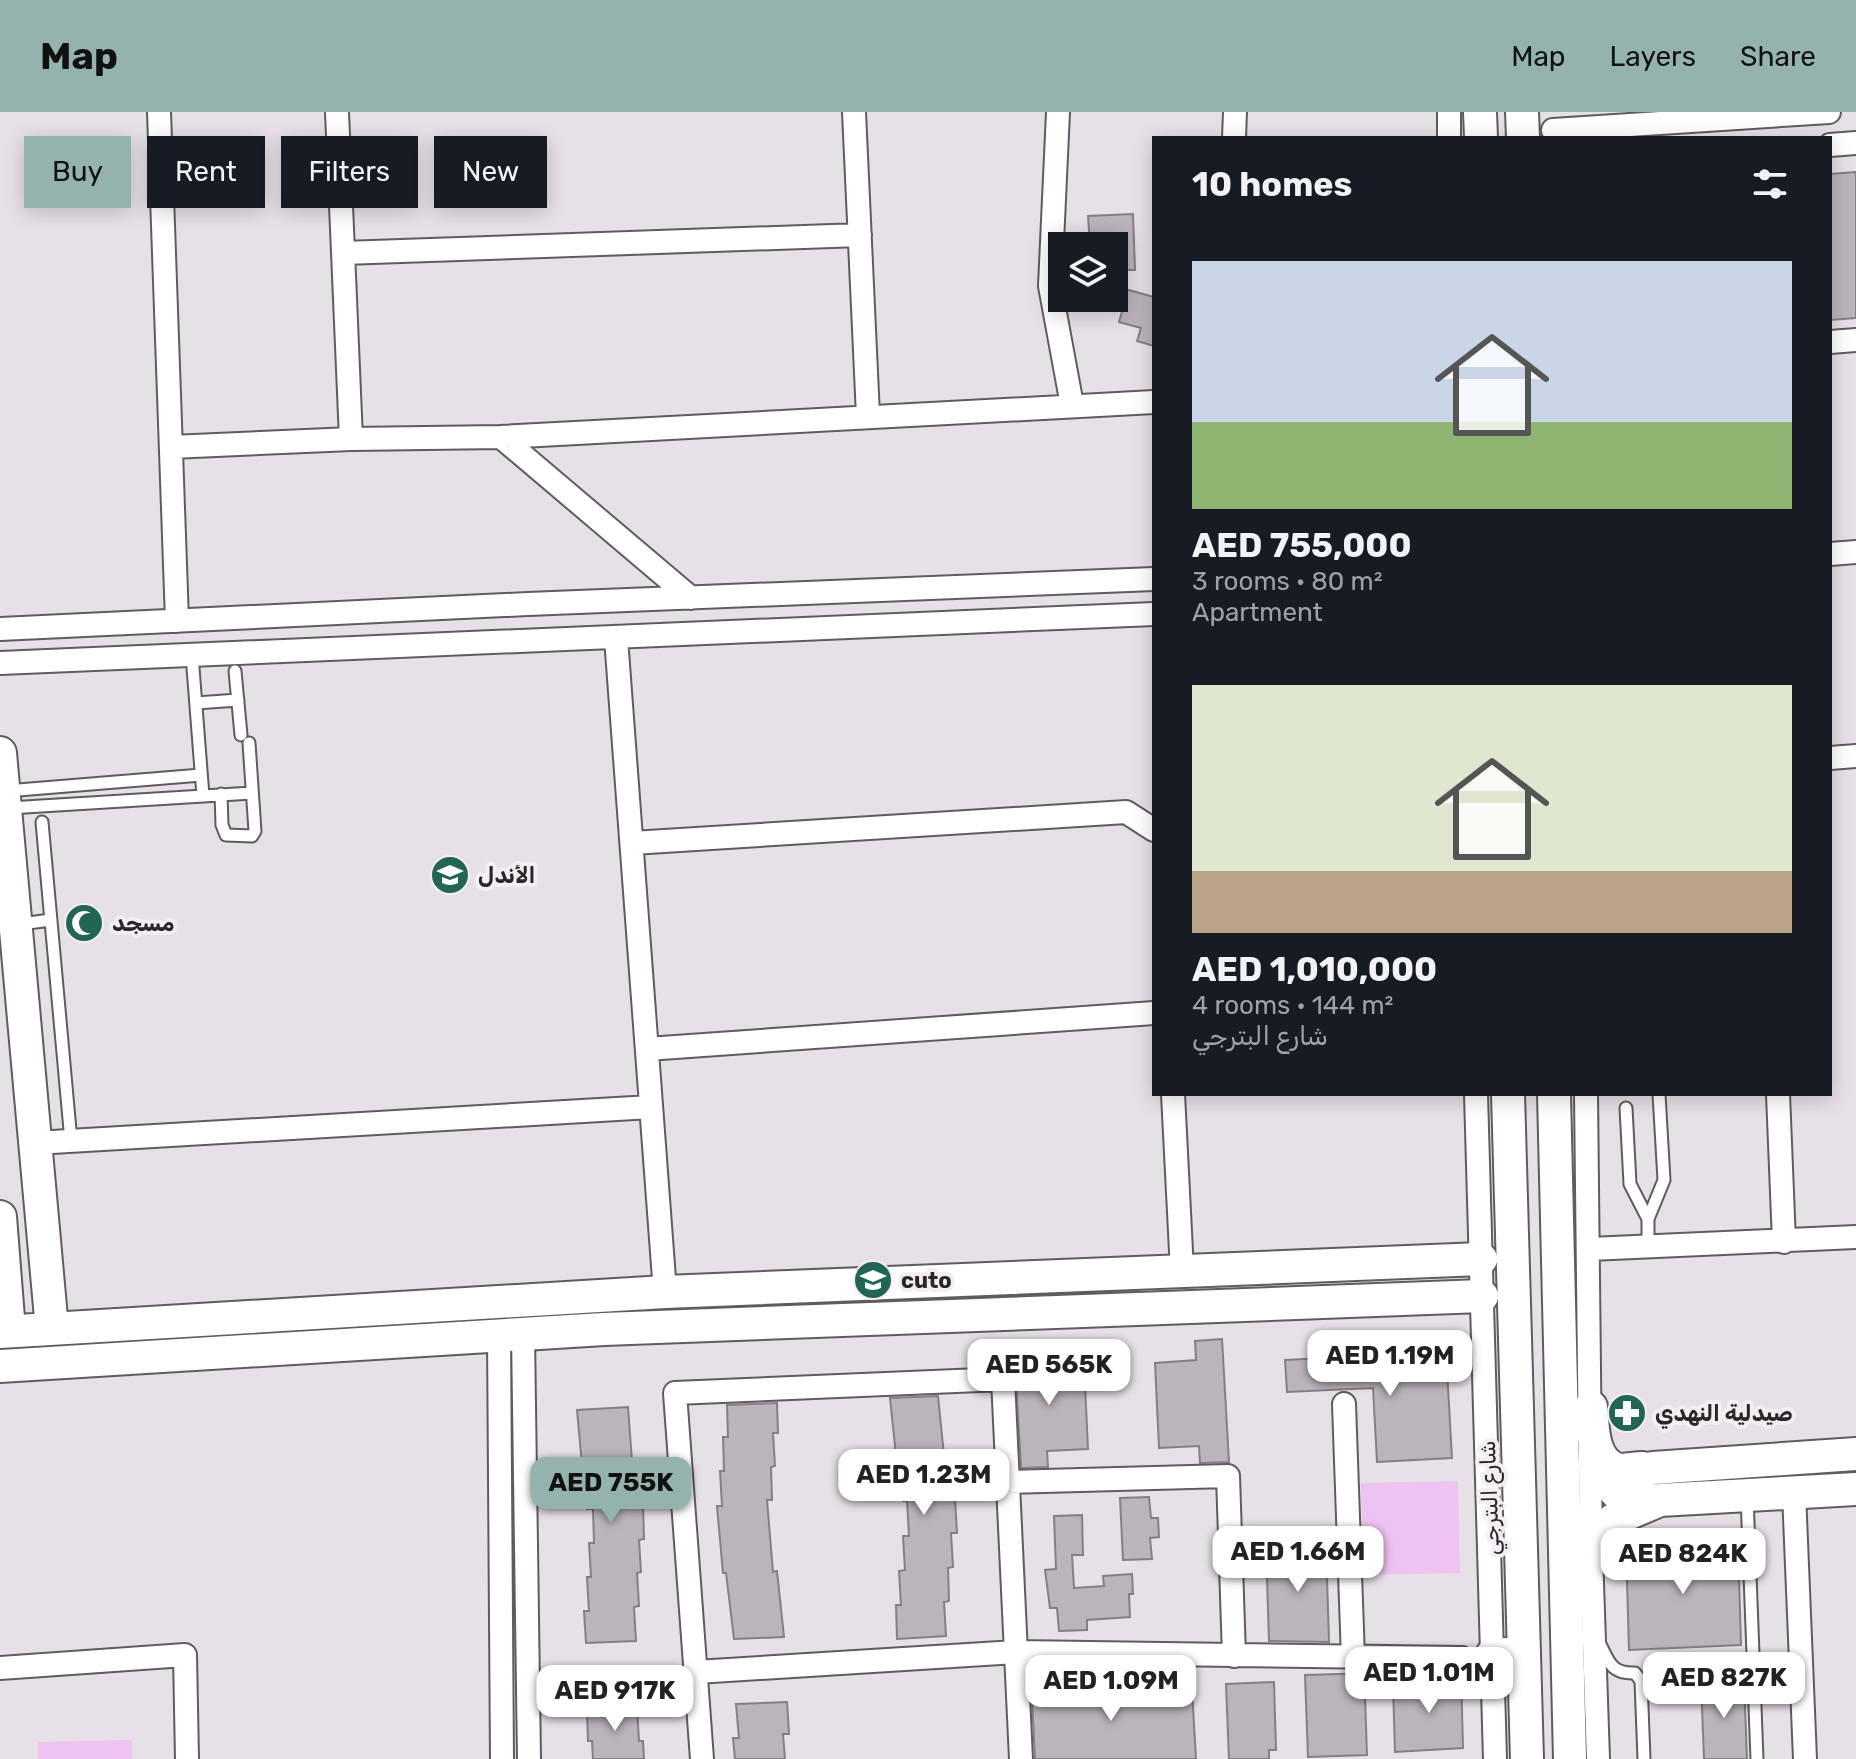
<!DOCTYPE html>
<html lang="en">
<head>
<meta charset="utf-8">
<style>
	:root { --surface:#171b24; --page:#20242c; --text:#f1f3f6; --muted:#9ea1a6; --accent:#94b3ae }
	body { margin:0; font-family:Rubik,"Noto Sans Arabic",sans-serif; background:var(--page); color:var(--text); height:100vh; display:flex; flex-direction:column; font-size:30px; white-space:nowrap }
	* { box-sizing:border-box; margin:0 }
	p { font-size:26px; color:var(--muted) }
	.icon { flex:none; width:44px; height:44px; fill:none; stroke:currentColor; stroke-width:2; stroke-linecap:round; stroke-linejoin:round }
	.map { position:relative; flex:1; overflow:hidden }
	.details { position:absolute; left:1152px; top:24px; width:680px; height:960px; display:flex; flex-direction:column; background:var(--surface); border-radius:0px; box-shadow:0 4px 20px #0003 }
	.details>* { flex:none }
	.top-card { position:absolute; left:24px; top:24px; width:760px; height:72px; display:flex; gap:16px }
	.tools { position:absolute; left:1048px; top:120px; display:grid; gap:16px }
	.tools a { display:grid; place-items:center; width:80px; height:80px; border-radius:0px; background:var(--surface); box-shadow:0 4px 20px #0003; font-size:40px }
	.price { position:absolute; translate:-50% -68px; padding:0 18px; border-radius:16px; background:#fff; color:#222; font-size:26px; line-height:52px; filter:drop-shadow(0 2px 4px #0008) }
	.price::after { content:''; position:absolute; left:50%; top:48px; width:24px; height:18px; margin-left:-12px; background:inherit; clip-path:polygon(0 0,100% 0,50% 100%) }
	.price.on { background:var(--accent); color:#111 }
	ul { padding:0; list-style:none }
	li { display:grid; align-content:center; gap:16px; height:424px; padding:0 40px }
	li span { display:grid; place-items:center; height:248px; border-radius:0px; color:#555 }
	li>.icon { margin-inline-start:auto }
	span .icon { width:144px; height:144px; fill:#fffc; stroke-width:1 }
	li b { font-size:34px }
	h2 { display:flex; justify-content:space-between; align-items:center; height:96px; padding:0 40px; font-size:34px }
	.pill { padding:0 28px; border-radius:0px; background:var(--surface); box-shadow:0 4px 20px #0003; font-size:28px; line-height:72px }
	.pill.on { background:var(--accent); color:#111 }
	header { display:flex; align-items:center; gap:48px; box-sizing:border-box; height:112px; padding:0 40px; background:var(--accent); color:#111 }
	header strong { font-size:38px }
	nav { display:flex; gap:44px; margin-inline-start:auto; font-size:28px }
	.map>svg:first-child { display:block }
	.green { fill:#eec2f1 }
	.building { fill:#bbb5bb; stroke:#847f84; stroke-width:2 }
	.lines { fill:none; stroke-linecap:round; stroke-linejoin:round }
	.lane-casing { stroke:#605b60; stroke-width:15 }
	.street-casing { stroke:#605b60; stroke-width:26 }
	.secondary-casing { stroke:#605b60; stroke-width:36 }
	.lane { stroke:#fff; stroke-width:11 }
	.street { stroke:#fff; stroke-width:22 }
	.secondary { stroke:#fff; stroke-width:32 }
	.labels { text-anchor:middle; stroke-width:8; stroke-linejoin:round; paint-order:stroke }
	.poi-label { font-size:22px; font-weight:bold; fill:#292729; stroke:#f4eef4; text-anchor:start }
	.street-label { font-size:22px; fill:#292729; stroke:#f4eef4 }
</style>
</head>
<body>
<header>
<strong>Map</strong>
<nav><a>Map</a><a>Layers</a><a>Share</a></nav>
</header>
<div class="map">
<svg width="1856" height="1647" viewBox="0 0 1856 1647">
	<rect width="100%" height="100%" fill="#e6e0e7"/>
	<path class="green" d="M1458 1369 1460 1461 1364 1463 1361 1371Z
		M132 1628V1647H38V1630Z"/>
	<path class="building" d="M1856 60V206L1830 208V62Z
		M1133 102 1135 158H1114V134H1090L1088 104Z
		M1125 177 1154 185V234L1137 229 1141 216 1119 210 1123 196 1119 197Z
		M1222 1227 1229 1350 1200 1351 1199 1334 1159 1336 1155 1251 1196 1248 1195 1229Z
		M1042 1232 1043 1254 1084 1252 1088 1337 1047 1339 1048 1355 1021 1356 1014 1233Z
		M1446 1240 1452 1346 1377 1350 1373 1276 1287 1280 1285 1248Z
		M938 1284 945 1353H949L951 1387H955L957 1421H951L953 1455 948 1456 949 1489 944 1490 946 1524 897 1527 896 1493H901L899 1459 905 1458 903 1424H909L907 1389H903L901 1353H897L890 1286Z
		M777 1291 778 1321H773L775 1354 771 1355 772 1388H767L773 1460 777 1459 784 1525 734 1527 726 1461H723L717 1394H722L720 1359H724L723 1325H728L727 1293Z
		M628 1295 633 1362H636L638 1396 643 1395 644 1427 639 1428 641 1460 637 1461 639 1494 634 1495 636 1529 586 1531 584 1499H589L587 1465H591L589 1431H594L593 1397H587L586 1363 583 1364 577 1298Z
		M1149 1385 1151 1406H1158L1159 1425 1150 1426 1152 1447 1123 1448 1120 1386Z
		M1082 1403 1083 1443H1072L1074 1476 1104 1474 1103 1464 1132 1462 1133 1482H1129L1130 1505 1087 1508V1518L1059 1519 1057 1496H1050L1045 1458 1056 1457 1054 1404Z
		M1738 1430 1741 1533 1629 1538 1626 1434Z
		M1326 1433 1329 1530 1269 1529 1266 1436Z
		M1374 1561 1375 1584 1365 1585 1367 1643 1308 1645 1305 1563Z
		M1461 1561 1463 1636 1395 1640 1393 1573 1434 1572V1562Z
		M1073 1566 1074 1582 1192 1577 1196 1647H1035L1031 1568Z
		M1730 1568H1744L1747 1647H1704L1701 1569Z
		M1274 1570 1276 1638H1269V1647H1229L1226 1572Z
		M787 1590 789 1622H783L785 1647H735L733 1626H739L736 1592Z
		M637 1594 639 1629H643L644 1647H593L592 1629H588L587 1597Z"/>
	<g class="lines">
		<defs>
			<path id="lane" d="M192 543 203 684
				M235 559 241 623
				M196 591 238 588
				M6 679 201 663
				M221 682 222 713 226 723 252 724 255 719 249 631
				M9 696 252 681
				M42 710 71 1029
				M20 812 51 808
				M1626 996 1630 1072 1648 1107
				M1648 1134V1107L1664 1068 1659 982
				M1747 1384 1757 1647
				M1600 1532C1609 1551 1612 1562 1635 1561L1641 1569 1644 1647"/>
			<path id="street" d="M159 0 177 509
				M337 0 351 327
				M854 0 868 304
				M1058 0 1050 174 1072 293
				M1449 0V26
				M1553 18 1829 0
				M1234 26 1235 0
				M1830 33 1856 31
				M343 141 860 123
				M1830 230 1856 228
				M501 325 691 486
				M171 335 351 327 501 325 1154 290
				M1830 442 1856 440
				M0 517 528 492 1154 467
				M616 526 665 1180
				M0 551 1154 502
				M1830 646 1856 644
				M632 731 1126 700 1154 718
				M647 937 1154 901
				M1173 982 1182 1159
				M1476 982 1495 1647
				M1586 982 1591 1442 1598 1647
				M1778 982 1784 1130
				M35 1031 651 995
				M1590 1137 1856 1125
				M523 1222 529 1647
				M499 1224 502 1647
				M1344 1292 1353 1546
				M1007 1370 1228 1364 1234 1544
				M1794 1381 1805 1647
				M0 1556 185 1543 187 1647
				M696 1560 1016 1540 1462 1546
				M702 1647 675 1281 1003 1267 1021 1647"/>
			<path id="secondary" d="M1480 0 1481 26
				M1522 0 1523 26
				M0 641 52 1217
				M1508 982 1527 1647
				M1554 982 1570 1647
				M0 1105 9 1219
				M0 1220 665 1180 1481 1147
				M0 1254 604 1217 1482 1184
				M1591 1295C1593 1316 1592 1348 1616 1357 1623 1359 1634 1356 1642 1356
				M1660 1388 1625 1389 1615 1379 1616 1368 1625 1360 1653 1356 1856 1342
				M1591 1442 1603 1418 1613 1408 1660 1388 1856 1377
				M1492 1543 1524 1541"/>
		</defs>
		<use href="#lane" class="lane-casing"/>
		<use href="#street" class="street-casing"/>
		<use href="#secondary" class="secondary-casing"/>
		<use href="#lane" class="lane"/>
		<use href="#street" class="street"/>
		<use href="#secondary" class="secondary"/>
	</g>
	<defs>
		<symbol id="school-disc" viewBox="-11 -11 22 22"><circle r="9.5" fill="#226555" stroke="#f4eef4"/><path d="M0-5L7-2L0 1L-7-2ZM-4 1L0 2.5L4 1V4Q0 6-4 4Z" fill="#fff"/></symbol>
		<symbol id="mosque-disc" viewBox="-11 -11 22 22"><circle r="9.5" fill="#226555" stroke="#f4eef4"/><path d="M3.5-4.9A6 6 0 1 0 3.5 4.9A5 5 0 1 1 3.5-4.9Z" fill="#fff"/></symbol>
		<symbol id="pharmacy-disc" viewBox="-11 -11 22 22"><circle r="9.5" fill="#226555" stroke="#f4eef4"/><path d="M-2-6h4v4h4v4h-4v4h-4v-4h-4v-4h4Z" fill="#fff"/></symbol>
	</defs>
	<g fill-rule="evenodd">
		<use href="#school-disc" x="428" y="741" width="44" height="44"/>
		<use href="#mosque-disc" x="62" y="789" width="44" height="44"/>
		<use href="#school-disc" x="851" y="1146" width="44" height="44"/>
		<use href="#pharmacy-disc" x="1605" y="1279" width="44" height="44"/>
	</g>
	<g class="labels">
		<g class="poi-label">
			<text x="478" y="771">الأندل</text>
			<text x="112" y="819">مسجد</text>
			<text x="901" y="1176">cuto</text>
			<text x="1655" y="1309">صيدلية النهدي</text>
		</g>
		<g class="street-label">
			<text transform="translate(1489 1386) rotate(-92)" y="8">شارع البترجي</text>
		</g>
	</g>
</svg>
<div class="tools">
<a><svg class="icon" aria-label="layers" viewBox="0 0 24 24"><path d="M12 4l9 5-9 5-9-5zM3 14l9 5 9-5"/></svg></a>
</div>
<b class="price" style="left:1390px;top:1286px">AED 1.19M</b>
<b class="price" style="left:1049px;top:1295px">AED 565K</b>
<b class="price" style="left:924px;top:1405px">AED 1.23M</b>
<b class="price on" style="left:611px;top:1413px">AED 755K</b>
<b class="price" style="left:1298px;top:1482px">AED 1.66M</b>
<b class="price" style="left:1683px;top:1484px">AED 824K</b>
<b class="price" style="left:1429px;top:1603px">AED 1.01M</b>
<b class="price" style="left:1724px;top:1608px">AED 827K</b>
<b class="price" style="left:1111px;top:1611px">AED 1.09M</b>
<b class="price" style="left:615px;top:1621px">AED 917K</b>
<div class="top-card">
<a class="pill on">Buy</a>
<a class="pill">Rent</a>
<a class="pill">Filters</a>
<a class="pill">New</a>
</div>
<section class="details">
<h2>10 homes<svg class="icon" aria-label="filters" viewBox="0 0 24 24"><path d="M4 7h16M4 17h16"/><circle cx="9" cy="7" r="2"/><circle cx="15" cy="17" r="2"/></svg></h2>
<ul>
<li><span style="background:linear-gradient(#c9d6e8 65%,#8fb573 0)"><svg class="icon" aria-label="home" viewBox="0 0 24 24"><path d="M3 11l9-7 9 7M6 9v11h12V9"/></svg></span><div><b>AED 755,000</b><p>3 rooms · 80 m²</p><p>Apartment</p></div></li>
<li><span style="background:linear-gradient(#dfe7d0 75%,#b9a48a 0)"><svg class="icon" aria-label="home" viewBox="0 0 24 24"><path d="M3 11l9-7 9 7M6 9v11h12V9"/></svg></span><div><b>AED 1,010,000</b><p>4 rooms · 144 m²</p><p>شارع البترجي</p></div></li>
</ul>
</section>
</div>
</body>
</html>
